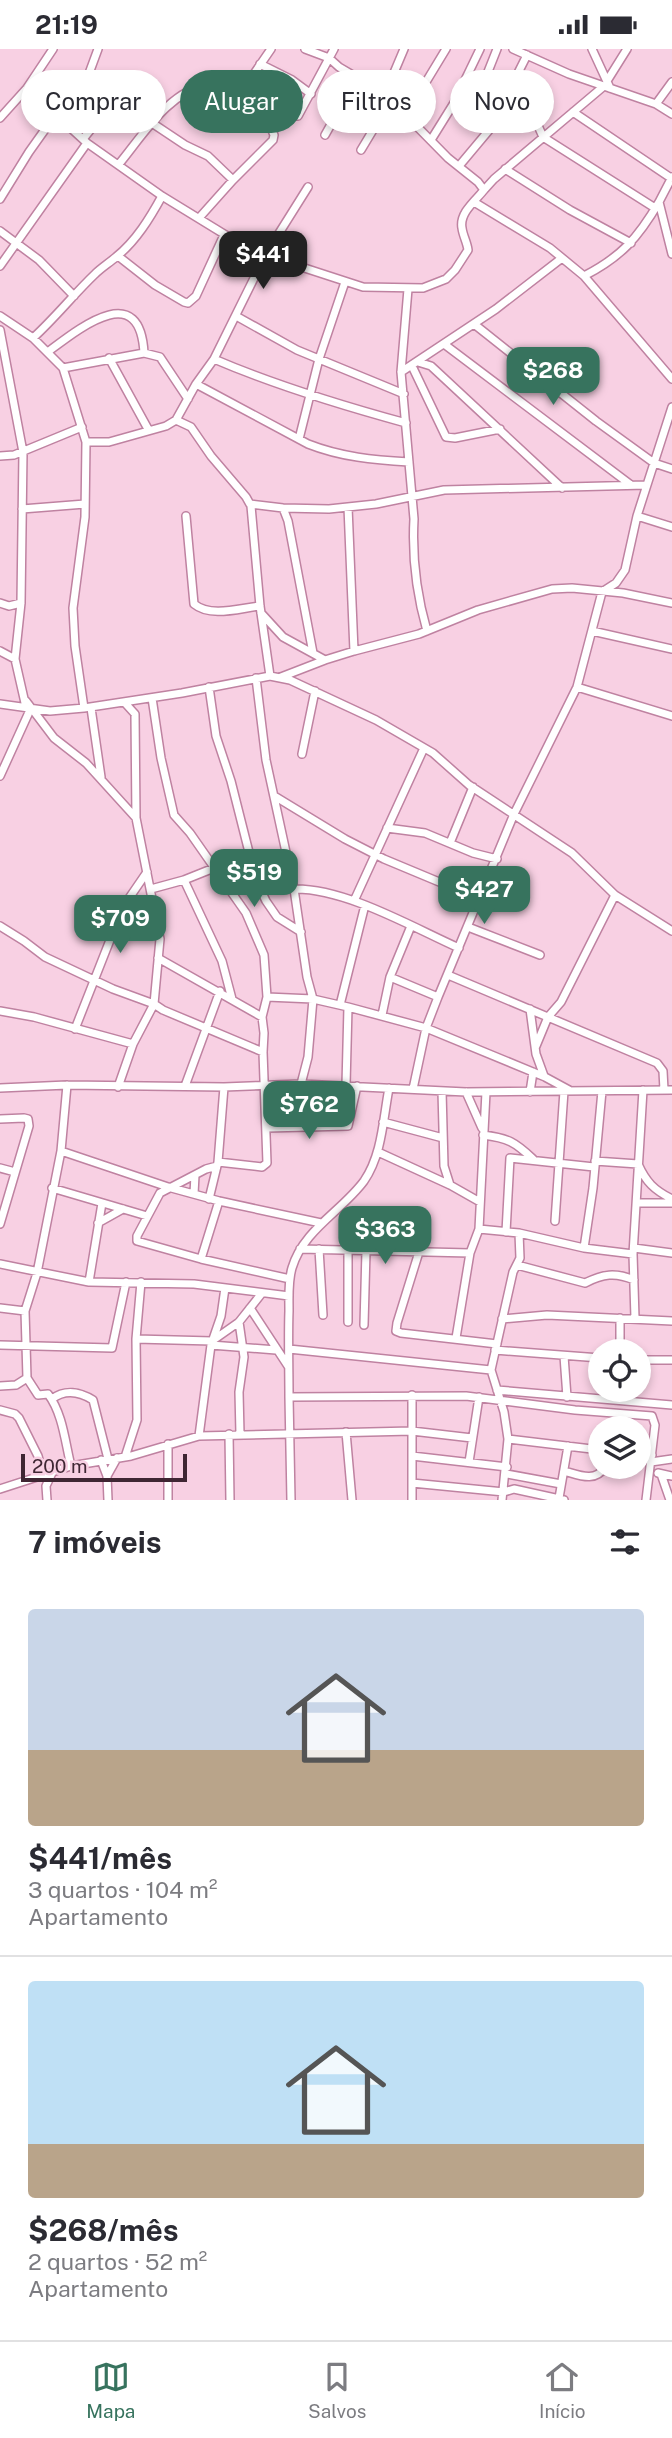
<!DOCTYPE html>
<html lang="pt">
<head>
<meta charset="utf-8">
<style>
	:root { --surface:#fff; --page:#f7f7f7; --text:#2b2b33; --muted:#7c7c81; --line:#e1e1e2; --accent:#37735e }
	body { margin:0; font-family:"Public Sans",sans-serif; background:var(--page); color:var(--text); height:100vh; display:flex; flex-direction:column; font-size:26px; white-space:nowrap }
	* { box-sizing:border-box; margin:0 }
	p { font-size:23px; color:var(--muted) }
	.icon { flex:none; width:38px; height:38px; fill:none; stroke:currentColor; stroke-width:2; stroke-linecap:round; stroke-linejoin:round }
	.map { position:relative; height:1451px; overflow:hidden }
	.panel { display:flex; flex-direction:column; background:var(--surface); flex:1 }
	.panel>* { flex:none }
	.top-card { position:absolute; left:21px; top:21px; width:630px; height:63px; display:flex; gap:14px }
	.tools { position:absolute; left:588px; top:1290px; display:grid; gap:14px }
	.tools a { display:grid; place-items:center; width:63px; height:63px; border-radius:50%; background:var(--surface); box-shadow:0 4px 10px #0003; font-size:35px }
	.scale { position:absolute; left:21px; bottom:18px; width:166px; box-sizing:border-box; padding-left:7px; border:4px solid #3f2633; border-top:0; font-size:19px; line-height:24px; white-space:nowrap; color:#3f2633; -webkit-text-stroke:5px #f8d0e3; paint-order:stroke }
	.price { position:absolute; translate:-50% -60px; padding:0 16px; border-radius:14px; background:var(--accent); color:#fff; font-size:23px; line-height:46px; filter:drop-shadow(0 2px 4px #0008) }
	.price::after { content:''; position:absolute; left:50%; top:42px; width:21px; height:16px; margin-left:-10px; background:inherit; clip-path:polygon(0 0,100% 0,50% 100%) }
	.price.active { background:#222; color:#fff }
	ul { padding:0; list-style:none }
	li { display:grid; align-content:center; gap:14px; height:371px; padding:0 28px }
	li+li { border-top:2px solid var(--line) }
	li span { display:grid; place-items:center; height:217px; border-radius:7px; color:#555 }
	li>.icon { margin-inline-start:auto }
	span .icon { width:126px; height:126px; fill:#fffc; stroke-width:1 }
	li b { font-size:30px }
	h2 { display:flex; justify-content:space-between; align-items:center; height:84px; padding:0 28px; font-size:30px }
	.tag { padding:0 24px; border-radius:32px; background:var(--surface); box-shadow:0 4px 10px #0003; font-size:24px; line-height:63px }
	.tag.active { background:var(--accent); color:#fff }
	.status { display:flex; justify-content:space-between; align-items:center; height:49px; padding:0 35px; background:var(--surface); direction:ltr }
	.status svg { height:19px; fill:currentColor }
	.dock { display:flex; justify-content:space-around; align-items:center; height:98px; border-top:2px solid var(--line); background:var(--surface); font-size:19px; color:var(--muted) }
	.dock a { display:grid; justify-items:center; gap:4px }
	.dock .active { color:var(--accent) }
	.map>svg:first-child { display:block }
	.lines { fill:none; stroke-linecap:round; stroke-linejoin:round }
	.minor-casing { stroke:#bf82a1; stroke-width:10 }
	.minor { stroke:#fff; stroke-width:7 }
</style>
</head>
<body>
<div class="status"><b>21:19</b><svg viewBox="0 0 49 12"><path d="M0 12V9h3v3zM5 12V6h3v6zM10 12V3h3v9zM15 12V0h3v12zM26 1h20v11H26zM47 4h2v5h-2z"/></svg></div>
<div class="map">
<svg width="672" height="1451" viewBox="0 0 672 1451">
	<rect width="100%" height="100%" fill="#f8d0e3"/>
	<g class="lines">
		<defs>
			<path id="minor" d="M305 0 329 9 339 18 385 45 448 109 478 133 484 141 494 130 604 37
				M513 0 569 25 656 55 672 65
				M592 0 610 39
				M260 15 292 31 311 45
				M607 32 627 0
				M27 39 87 94 162 147 237 193 283 212 363 238 423 239 446 230 455 221 468 201C467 193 463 187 462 179 459 164 476 151 484 141
				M385 45 404 0
				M506 47 532 63 543 88 655 159
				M656 55 672 33
				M573 63 671 129
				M406 66 446 0
				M0 69 27 39 53 0
				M61 69 84 38 98 0
				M152 74 185 96 208 107 233 131
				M493 74 477 65 474 58 497 0
				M325 86 357 29
				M83 90 128 34
				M431 91 454 54 480 0
				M361 101 391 51
				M119 115C143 86 169 42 209 35L232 49 238 48 271 0
				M459 117 490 80 527 6
				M505 120 570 161 631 194
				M672 128 659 153 672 205
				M0 150 29 103 56 65
				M474 153 550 199 584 227 672 330
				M199 169 233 131 273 91 274 86 269 74 273 66 298 67 334 0
				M0 182 39 211 74 247
				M118 207 155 236 184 253 188 254 196 247 224 186
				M0 217 87 94
				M584 227C621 208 638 189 659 153
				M408 240 401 323 414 470C412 506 417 547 427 582
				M0 267 33 289 63 319 86 393 85 468 73 559 75 597 84 659
				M236 267 297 301 404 345
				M474 275 596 372 654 414 672 420
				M0 281 23 403 21 554 15 610 25 654
				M33 289C55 269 73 246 95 225 101 219 109 214 116 208 136 192 150 169 162 147
				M444 295 631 436
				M49 302C81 278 140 231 144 304
				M109 309 148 380
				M214 310C277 337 340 356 406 374
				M418 313 431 317 562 439
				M412 317 446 388 455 389 500 380
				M63 319 144 304 160 308 188 350
				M401 323 496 260 562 209
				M196 335 308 395C341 408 374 411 409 413
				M176 371 191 378 211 407 246 448 251 457 260 557 270 627
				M299 390 319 310 345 233
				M86 393H109L166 377 176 371 196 335 214 310 266 205 308 138
				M0 407 14 406 82 378
				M250 455 283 459 329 460 376 455 444 441 646 436
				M348 458 354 602
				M283 459 288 472 313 604
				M22 460 85 455
				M186 467 194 555C211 569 240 559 260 557
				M637 467 672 478
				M0 554 9 557 21 554
				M261 564 283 588 325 611 354 602 419 585 478 561 552 540 572 539 623 544 672 554
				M592 582 672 600
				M0 602 15 610
				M281 628 325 611
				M256 629 266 711 294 840 307 928 313 950 308 1008 301 1035
				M209 638 216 687 231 732 256 831 266 852 277 868 301 883
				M577 638 672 667
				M152 649 161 709 174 766 190 784 246 864 264 906 267 948
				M26 652 54 689 86 714 136 769 160 890 154 955 133 995 118 1038
				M125 654 135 665 136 769
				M0 655 50 662 84 659 182 644 270 627 290 631 376 671 433 704 469 736 572 804 615 846 672 882
				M91 659 101 728
				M302 705 315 642
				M0 727 30 661
				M276 748 345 790 384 810 480 850
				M387 779 425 784 473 804 497 810
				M450 794 473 738
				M184 831 222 912 232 950
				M151 840 184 831 249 805
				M294 840C345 839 412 878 459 899
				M354 852 424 699
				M0 877 24 892 45 908 113 940 154 955 163 961 263 1003
				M468 878 540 906
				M158 909 262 968
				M448 926 657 1014 663 1022 664 1041
				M390 928 438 948
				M340 956 365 856
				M348 958 426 979 545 1028 569 1041
				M530 960 536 1005 544 1027
				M0 962 34 968 133 995
				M382 966 390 928 411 877
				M75 980 123 858 147 823
				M536 997 548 968 561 953 615 846
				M67 1036 61 1102 37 1224 25 1262 27 1329 38 1346 48 1345C63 1365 65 1393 71 1417
				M185 1037 220 942
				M0 1039 67 1036 224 1038 301 1035 466 1043 672 1041
				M389 1039C383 1071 382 1106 364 1132 342 1162 303 1181 292 1219 288 1232 289 1248 289 1262 288 1290 289 1319 289 1348L466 1347 575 1361 652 1367 655 1376 646 1451
				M413 1040 426 979 438 948 514 765 577 638 602 543 616 534 625 521 637 467 672 358
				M442 1042 444 1117 450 1136
				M466 1043 482 1079
				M530 1043 533 1023
				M0 1070 24 1069 28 1070 29 1077 0 1175
				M383 1073 443 1089
				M267 1079 348 1077 357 1037
				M483 1086C508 1089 515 1093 533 1110
				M61 1102 168 1138 219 1152 321 1174
				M378 1103 450 1136 480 1153
				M595 1112 638 1115C646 1133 654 1141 672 1150
				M218 1113 262 1118 267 1114 263 1003 264 984 262 968 267 948 313 950 348 958 346 1036
				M217 1117 206 1120 160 1144 137 1187V1192L201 1210 290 1230
				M0 1119 15 1123
				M52 1139 147 1167
				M194 1145 195 1126
				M209 1150 218 1113 224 1038
				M637 1154H672
				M555 1172 564 1042
				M98 1174 123 1160
				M479 1180 519 1184 520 1209 513 1223 491 1321 504 1363 508 1390 502 1451
				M506 1183 510 1109 594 1118
				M519 1184 584 1199 633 1205
				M584 1199 593 1139 602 1042
				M634 1199 672 1204
				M300 1200 470 1204
				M319 1200 323 1266
				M419 1203 397 1274 396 1282 401 1284 497 1295
				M201 1210 219 1152
				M0 1215 89 1233 194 1235 289 1247
				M517 1216 585 1234C603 1225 615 1223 634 1231
				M89 1233 102 1154
				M0 1259 25 1262
				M250 1259 288 1317
				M620 1269V1302
				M635 1269 633 1205 643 1041
				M502 1270 547 1266 672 1272
				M239 1273 244 1308 239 1343 240 1385
				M348 1273V1202
				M364 1276 366 1202
				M456 1289 470 1204 479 1180 486 1043
				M136 1290 212 1292 239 1273 262 1244
				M0 1296 112 1299 126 1233
				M211 1296 276 1301
				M289 1300 491 1321
				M495 1301 600 1309
				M564 1307 567 1348
				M639 1311H672
				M0 1337 16 1336 27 1329
				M497 1341 672 1356
				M412 1346V1451
				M289 1348 291 1451
				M52 1350C65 1340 80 1343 93 1351L108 1410
				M0 1361 15 1365 19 1369 38 1407 44 1428
				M346 1383 352 1451
				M229 1385 230 1451
				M199 1387 211 1296 221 1267 225 1239
				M508 1390 600 1401
				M639 1405 652 1406
				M412 1407 507 1418
				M125 1408 137 1371 136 1290 141 1233
				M101 1411 107 1427 108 1451
				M469 1413 479 1348
				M651 1413 672 1410
				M564 1422C579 1426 595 1434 605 1418
				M658 1424 672 1427
				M507 1425 561 1435
				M661 1425 670 1451
				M107 1427 117 1409
				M412 1434 504 1443 514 1440 564 1451
				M0 1440 71 1417 131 1407 199 1387 412 1382 472 1389
				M559 1449 568 1397
				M47 1451 46 1437 52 1424
				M168 1451V1395"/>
		</defs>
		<use href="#minor" class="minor-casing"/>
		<use href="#minor" class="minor"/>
	</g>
</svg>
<div class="tools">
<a><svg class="icon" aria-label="locate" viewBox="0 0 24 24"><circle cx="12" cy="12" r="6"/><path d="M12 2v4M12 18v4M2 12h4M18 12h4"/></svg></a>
<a><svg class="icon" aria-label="layers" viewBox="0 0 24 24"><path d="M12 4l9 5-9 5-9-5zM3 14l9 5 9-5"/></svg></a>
</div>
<div class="scale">200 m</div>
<b class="price active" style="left:263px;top:242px">$441</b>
<b class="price" style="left:553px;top:358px">$268</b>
<b class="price" style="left:254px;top:860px">$519</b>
<b class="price" style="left:484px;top:877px">$427</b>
<b class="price" style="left:120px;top:906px">$709</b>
<b class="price" style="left:309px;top:1092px">$762</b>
<b class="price" style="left:385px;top:1217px">$363</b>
<div class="top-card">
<a class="tag">Comprar</a>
<a class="tag active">Alugar</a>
<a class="tag">Filtros</a>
<a class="tag">Novo</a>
</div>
</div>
<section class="panel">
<h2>7 imóveis<svg class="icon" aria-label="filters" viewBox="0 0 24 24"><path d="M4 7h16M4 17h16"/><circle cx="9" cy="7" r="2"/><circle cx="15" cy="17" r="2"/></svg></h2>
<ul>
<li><span style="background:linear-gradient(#c9d6e8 65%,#b9a48a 0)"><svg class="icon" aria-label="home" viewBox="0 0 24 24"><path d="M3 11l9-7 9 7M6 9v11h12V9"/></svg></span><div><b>$441/mês</b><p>3 quartos · 104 m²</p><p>Apartamento</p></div></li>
<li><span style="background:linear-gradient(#bfe0f5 75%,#b9a48a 0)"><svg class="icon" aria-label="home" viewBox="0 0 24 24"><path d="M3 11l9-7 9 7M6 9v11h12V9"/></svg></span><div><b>$268/mês</b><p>2 quartos · 52 m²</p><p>Apartamento</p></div></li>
</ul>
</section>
<nav class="dock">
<a class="active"><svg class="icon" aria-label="map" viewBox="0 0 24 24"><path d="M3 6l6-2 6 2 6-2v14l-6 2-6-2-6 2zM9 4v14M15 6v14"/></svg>Mapa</a>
<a><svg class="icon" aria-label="saved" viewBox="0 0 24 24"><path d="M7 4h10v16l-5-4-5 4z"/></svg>Salvos</a>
<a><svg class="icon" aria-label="home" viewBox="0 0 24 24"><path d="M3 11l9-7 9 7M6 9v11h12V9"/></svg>Início</a>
</nav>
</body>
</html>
